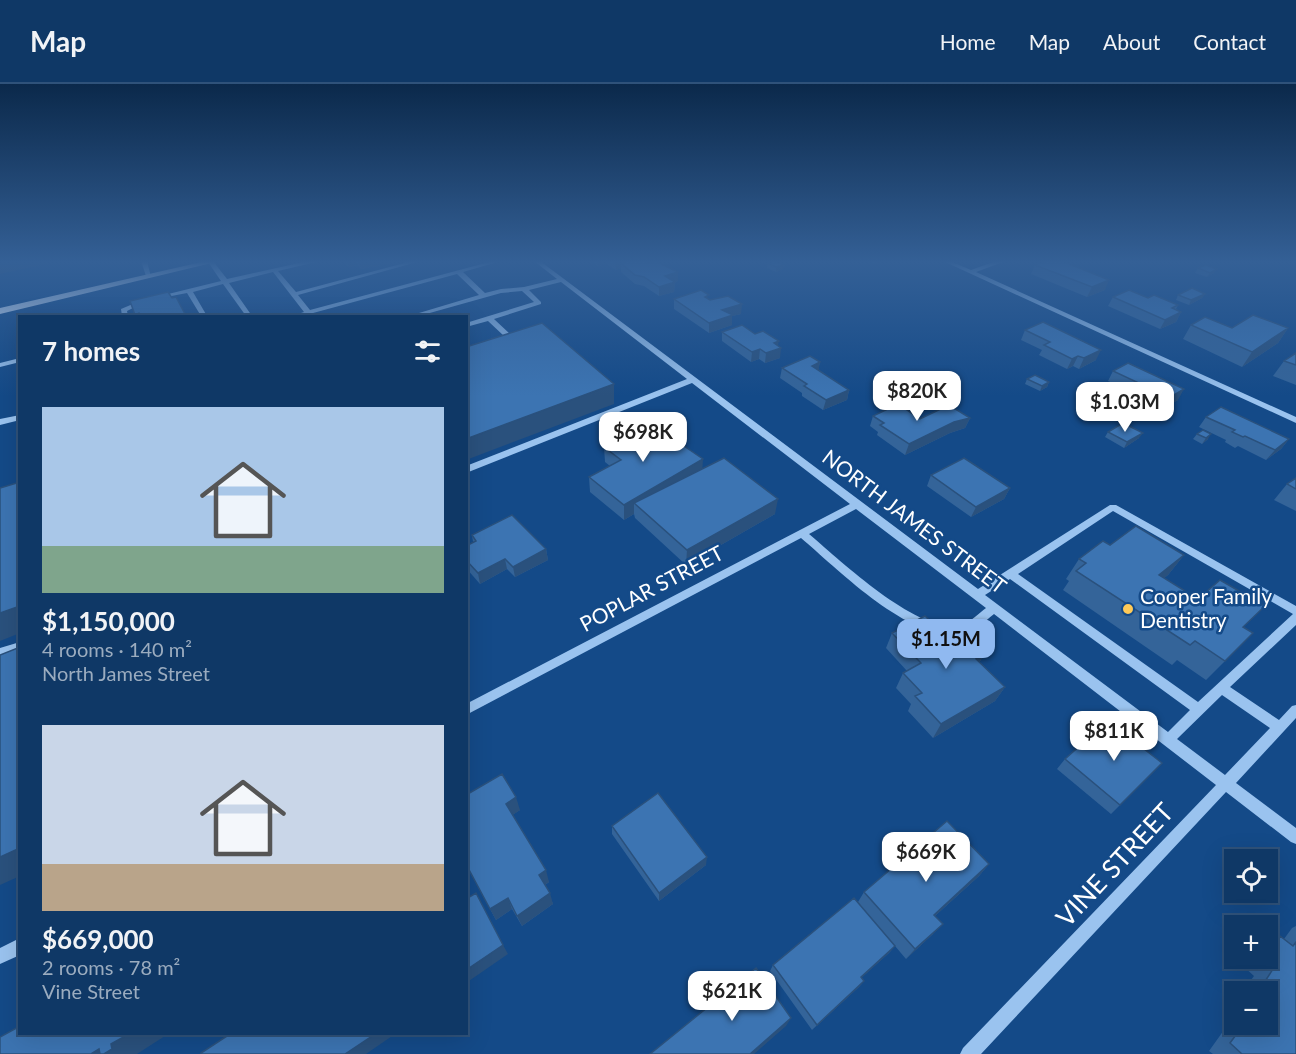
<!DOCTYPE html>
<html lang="en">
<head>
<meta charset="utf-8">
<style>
	:root { --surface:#0f3866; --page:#183f6c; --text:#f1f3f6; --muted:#9bacbf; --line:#2f527a; --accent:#90b9f0 }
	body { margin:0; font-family:Lato,sans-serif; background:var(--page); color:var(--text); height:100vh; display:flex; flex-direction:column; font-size:22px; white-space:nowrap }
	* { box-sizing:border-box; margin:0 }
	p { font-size:20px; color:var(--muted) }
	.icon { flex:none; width:33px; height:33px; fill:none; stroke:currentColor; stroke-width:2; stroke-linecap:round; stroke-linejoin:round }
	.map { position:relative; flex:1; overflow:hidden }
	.side { position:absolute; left:18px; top:231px; width:450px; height:720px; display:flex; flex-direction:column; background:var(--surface); border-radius:0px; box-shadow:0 6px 24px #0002,0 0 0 2px var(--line) }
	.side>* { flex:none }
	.tools { position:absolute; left:1224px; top:765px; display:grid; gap:12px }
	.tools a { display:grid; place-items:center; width:54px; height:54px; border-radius:0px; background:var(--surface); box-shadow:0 6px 24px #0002,0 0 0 2px var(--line); font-size:30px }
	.price { position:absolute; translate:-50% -51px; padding:0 14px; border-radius:12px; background:#fff; color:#222; font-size:20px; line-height:39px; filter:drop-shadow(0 2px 3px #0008) }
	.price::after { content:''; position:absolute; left:50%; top:36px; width:18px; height:14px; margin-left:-9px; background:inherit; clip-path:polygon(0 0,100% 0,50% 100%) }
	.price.selected { background:var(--accent); color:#111 }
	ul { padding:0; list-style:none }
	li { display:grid; align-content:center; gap:12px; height:318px; padding:0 24px }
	li span { display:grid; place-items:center; height:186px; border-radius:0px; color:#555 }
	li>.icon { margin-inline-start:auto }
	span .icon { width:108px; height:108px; fill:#fffc; stroke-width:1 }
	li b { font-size:26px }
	h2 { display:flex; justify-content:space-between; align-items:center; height:72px; padding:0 24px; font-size:26px }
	header { display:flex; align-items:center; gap:36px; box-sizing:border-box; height:84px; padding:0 30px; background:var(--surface); border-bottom:2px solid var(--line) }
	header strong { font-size:28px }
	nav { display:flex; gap:33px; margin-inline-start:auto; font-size:21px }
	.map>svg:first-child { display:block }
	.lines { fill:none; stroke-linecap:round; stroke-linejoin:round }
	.minor { fill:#9ac3ef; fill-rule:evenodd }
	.major { fill:#e2eeff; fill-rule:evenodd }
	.wall { fill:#346499 }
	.shaded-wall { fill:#2a517d }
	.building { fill:#3c74b2; stroke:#2a517d; stroke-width:1.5 }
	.poi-dot { fill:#ffca58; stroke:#144a88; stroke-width:2 }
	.labels { text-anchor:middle; stroke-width:5; stroke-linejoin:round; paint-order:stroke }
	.street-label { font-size:21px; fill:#fff; stroke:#144a88 }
	.poi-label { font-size:21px; fill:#fff; stroke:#144a88; text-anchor:start }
	.near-street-label { font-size:26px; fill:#fff; stroke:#144a88 }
</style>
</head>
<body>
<header>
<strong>Map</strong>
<nav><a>Home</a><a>Map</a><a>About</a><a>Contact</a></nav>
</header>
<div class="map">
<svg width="1296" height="970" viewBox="0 0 1296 970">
	<rect width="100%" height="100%" fill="#144a88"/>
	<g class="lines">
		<path class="minor" d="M141 177H147L151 193 146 192Z
			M209 177H213L227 195 308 177H317L316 178 278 187 296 208 412 177H421L298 211 310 226 493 177H501L463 188 485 209 501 205 524 203 557 195 534 177H540L978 505 1110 421H1116L1296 522V541L1230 603 1279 636 1292 622 1296 621V634L1236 699 1296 744V760L1291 758 1226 708 981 970H960L963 964 1216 701 994 530C985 537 975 547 963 550 910 559 839 486 801 454L466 631V620L850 420 692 299 466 389V382L687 295 561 198 529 206 541 218V220L494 235 512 252 505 261H502L498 259 504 252 488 237 466 243V239L534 218 522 207 501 209 419 232H409L479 211 457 190 302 232H292L304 228 273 188 229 199 252 232H246L223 200 193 208 207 232H201L187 209 156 215V213L221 197 208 178ZM856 425 986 524C979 529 972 537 963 540 922 555 839 475 809 450ZM1113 427 1293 530 1198 618 1018 490ZM1010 495 1190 626 1168 648 985 511ZM1222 611 1270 644 1225 691 1177 655Z
			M943 177H950L971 186 996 177H1004L1003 178 976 188 1296 333V339Z
			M140 217 145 218 127 227 128 232H122L121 225Z
			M20 274V278L0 283V279Z
			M20 331V336L0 341V335Z
			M20 558V567L0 574V564Z
			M20 854V871L0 880V864Z"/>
		<path class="major" d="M206 177H220L0 230V224Z"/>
	</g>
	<path class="wall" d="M343 177H396L377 182 361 185 357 181 349 183Z
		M590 177H647H645L678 188V197L675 198 674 208 659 212 644 202 635 200 621 188V184L616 186 607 180 598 182Z
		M867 177H886L875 180Z
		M767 179 784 181 783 185 776 188 767 184Z
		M1035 181 1105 206 1087 213 1031 190Z
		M1198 184 1214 189 1207 193 1195 189Z
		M1205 210 1202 214 1189 221 1176 216 1178 211Z
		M1113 213 1148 214 1178 221 1176 225 1181 228 1176 238 1160 245 1108 222Z
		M674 215 741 230 732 232V241L709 249 674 225Z
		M1191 241 1232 244H1288L1278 259 1242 283 1183 255Z
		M1025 246 1096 276 1079 285 1073 282 1067 285 1039 271 1042 266 1021 256Z
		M722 248 755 250 778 261 780 274 765 279 759 275 751 278 722 257Z
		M1296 269V301L1273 292 1284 277Z
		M820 278 818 286 849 306 847 316 823 326 802 312V309L780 294 782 284Z
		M1113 287 1178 316 1162 325 1154 321 1147 325 1127 315 1131 308 1108 297Z
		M1027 295 1049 298 1047 303 1040 307 1025 300Z
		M873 332 920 335 970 334 965 344 950 349 905 371 877 351 878 348 870 342Z
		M1206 333 1289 355 1281 365 1266 376 1238 362 1235 364 1225 358 1226 356 1199 343Z
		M1108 348 1139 354 1124 364 1105 353Z
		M1197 350 1208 355 1202 360 1193 355Z
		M604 363 703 384 775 430 686 481 635 434 634 430 624 436 590 408 589 393 610 382 605 378Z
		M931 391 1010 404 1004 415 971 433 927 402Z
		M1296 394V427L1274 416 1287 400Z
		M472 451 546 465 548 476 515 493 507 485 480 500 466 484V462L473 458Z
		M1110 461 1184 471 1168 491 1164 494 1253 549 1206 596 1177 576 1172 581 1063 506 1069 497 1066 495 1079 475Z
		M892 549 949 555 984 570 979 579 1005 603 995 617 933 654 908 627 911 620 896 604 903 589 907 587 886 564Z
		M1065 675 1120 721 1111 730 1057 685Z
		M466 711 520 726 512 731 549 798 545 801 553 820 522 842 512 825 496 836 466 781Z
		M612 742 706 781 659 817 612 750Z
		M989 780 979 792 935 832 933 850 906 875 895 862 889 869 861 894 864 897 859 903 812 946 770 887 773 881 858 818 864 808Z
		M1296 842V970H1213L1209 967 1234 932V940H1268V908H1242L1254 892 1243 882 1249 874H1268V858L1280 852 1284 855 1292 844Z"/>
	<path class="shaded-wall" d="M0 177H60L0 190Z
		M347 177H356L357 181 349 183Z
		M359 177H396L377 182 361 185Z
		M598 177H606L607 180 598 182Z
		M615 177H647L626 183 621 179V184L616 186Z
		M876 177H886L875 180Z
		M784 181 783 185 776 188V183Z
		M1217 185 1214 189 1207 193 1210 189Z
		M678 188V197L665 201V192Z
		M1109 196 1105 206 1087 213 1092 203Z
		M675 198 674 208 659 212V203Z
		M1205 210 1202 214 1189 221 1191 216Z
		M742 220 741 230 732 232V241L709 249V239L722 226Z
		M1181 228 1176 238 1160 245 1165 236Z
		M1288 244 1278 259 1242 283 1252 268Z
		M779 257 777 265 781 264 780 274 765 279 766 269 774 259Z
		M760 265 759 275 751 278 752 268Z
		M1101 266 1096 276 1079 285 1084 274Z
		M1078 272 1073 282 1067 285 1072 275Z
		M820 278 818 289 812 282Z
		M1049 298 1047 303 1040 307 1042 302Z
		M614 300V320L466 376V355Z
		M1184 305 1178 316 1162 325 1169 314Z
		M849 306 847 316 823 326 826 316Z
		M1161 311 1154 321 1147 325 1153 315Z
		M970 334 965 344 950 349 905 371 909 360 954 338Z
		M1143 349 1139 354 1124 364 1127 358Z
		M1211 350 1208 355 1202 360 1206 354Z
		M1289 355 1281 365 1266 376 1275 366Z
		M703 375 702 391 634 419V430L624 436V421Z
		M1010 404 1004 415 971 433 976 423Z
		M778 415 775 430 686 481 687 466Z
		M546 465 548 476 515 493 513 483Z
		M1184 471 1168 491 1143 511 1159 491Z
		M505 475 507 485 480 500 478 489Z
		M20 522V549L0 557V529Z
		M984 570 976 585V575Z
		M1005 603 995 617 933 654 941 640Z
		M516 713 520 726 510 733 506 720Z
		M20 764V792L0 801V773Z
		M707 773 706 781 659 817V809Z
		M989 780 979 792 925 841 934 831Z
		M546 786 549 798 542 803 539 791Z
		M550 809 553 820 522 842 517 832Z
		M508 814 512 825 496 836 490 825Z
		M943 840 933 850 906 875 915 865Z
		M503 861 508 870 466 899V886Z
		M895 862 889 869 856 899 861 893Z
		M864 897 859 903 812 946 817 941Z
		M791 934 786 942 754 970H750Z
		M129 950H168L137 970H91L99 965 111 960Z
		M375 950H395L366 970H345Z"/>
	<path class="building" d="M628 177H644L647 179 655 177 678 188 665 192 675 198 659 203 644 193 635 191 621 179Z
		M774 177H775L784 181 776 183 767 179Z
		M1046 177H1062L1109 196 1092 203 1035 181Z
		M1206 181 1217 185 1210 189 1198 184Z
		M1192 204 1205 210 1191 216 1178 211Z
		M701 206 709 211 705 213 710 216 728 212 742 220 722 226 733 231 709 239 674 215Z
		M1129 206 1148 214 1154 211 1178 221 1172 224 1181 228 1165 236 1113 213Z
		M168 208 172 214 176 213 186 232H140L139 229 135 231 130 217Z
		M1253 231 1288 244 1252 268 1191 241 1205 233 1232 244Z
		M1043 238 1101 266 1084 274 1078 272 1072 275 1044 261 1050 258 1025 246Z
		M542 239 614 300 466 355V263Z
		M742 241 755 250 763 247 779 257 774 259 781 264 766 269 760 265 752 268 722 248Z
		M1296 269V281L1284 277Z
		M810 272 820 278 812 282 849 306 826 316 804 302 807 300 782 284Z
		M1128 279 1184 305 1169 314 1161 311 1153 315 1132 305 1141 300 1113 287Z
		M1035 291 1049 298 1042 302 1027 295Z
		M898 320 920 335 949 321 970 334 954 338 909 360 880 341 884 339 873 332Z
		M1221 323 1289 355 1275 366 1245 352 1243 353 1232 348 1235 346 1206 333Z
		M650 339 703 375 624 421 589 393 621 376 604 363Z
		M1123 339 1143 349 1127 358 1108 348Z
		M1203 346 1211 350 1206 354 1197 350Z
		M724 374 778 415 687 466 634 419Z
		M964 374 1010 404 976 423 931 391Z
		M1296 394V405L1287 400Z
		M20 398V522L0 529V404Z
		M512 431 546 465 513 483 505 475 478 489 466 476V462L476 457 472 451Z
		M1136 442 1184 471 1159 491 1198 515 1220 496 1265 522 1243 543 1253 549 1225 577 1195 557 1190 561 1076 487 1086 479 1079 475 1103 457 1110 461Z
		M925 532 949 555 961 549 984 570 976 575 1005 603 941 640 915 612 922 609 903 589 921 579 892 549Z
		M20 563V764L0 773V571Z
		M1108 637 1162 679 1120 721 1065 675Z
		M502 690 516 713 506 720 546 786 539 791 550 809 517 832 508 814 490 825 466 780V711Z
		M658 709 707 773 659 809 612 742Z
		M947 737 989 780 934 831 943 840 915 865 864 808Z
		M476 809 503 861 466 886V815Z
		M854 814 895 862 861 893 864 897 817 941 773 881Z
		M1280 852 1293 862 1296 858V970H1242L1230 959 1244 940H1268V908H1263L1260 905 1275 882 1266 874H1268V868Z
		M756 884 791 934 750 970H650Z
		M20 942V950H129L111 960 112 965 104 970H100L99 965 91 970H0V953Z
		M230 950H375L345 970H201V969Z"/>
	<linearGradient id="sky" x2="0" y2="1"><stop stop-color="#0b294b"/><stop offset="0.57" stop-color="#346096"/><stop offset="1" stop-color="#346096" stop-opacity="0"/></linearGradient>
	<rect width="1296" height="312" fill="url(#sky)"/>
	<circle class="poi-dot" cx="1128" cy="525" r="6"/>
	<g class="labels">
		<g class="street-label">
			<text transform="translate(914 438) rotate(37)" y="7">NORTH JAMES STREET</text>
			<text transform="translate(652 505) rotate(-28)" y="7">POPLAR STREET</text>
		</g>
		<g class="poi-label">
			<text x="1140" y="520">Cooper Family<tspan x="1140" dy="24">Dentistry</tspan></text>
		</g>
		<g class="near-street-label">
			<text transform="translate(1115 781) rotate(-47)" y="9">VINE STREET</text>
		</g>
	</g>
</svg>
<div class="tools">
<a><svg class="icon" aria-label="locate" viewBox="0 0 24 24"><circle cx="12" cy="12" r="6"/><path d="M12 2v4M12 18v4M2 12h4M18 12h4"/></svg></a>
<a>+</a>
<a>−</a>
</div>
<b class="price" style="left:917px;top:338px">$820K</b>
<b class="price" style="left:1125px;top:349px">$1.03M</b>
<b class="price" style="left:643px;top:379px">$698K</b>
<b class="price selected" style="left:946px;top:586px">$1.15M</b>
<b class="price" style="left:1114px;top:678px">$811K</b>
<b class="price" style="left:926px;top:799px">$669K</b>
<b class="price" style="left:732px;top:938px">$621K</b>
<section class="side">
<h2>7 homes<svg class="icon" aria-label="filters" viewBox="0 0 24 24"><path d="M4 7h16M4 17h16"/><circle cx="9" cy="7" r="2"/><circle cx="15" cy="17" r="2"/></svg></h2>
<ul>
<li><span style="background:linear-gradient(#a9c7e8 75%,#7fa58c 0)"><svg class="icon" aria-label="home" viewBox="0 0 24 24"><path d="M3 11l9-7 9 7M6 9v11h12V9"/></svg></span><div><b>$1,150,000</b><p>4 rooms · 140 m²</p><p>North James Street</p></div></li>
<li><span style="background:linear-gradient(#c9d6e8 75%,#b9a48a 0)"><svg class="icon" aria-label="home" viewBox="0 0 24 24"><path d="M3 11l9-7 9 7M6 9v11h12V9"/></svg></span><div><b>$669,000</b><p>2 rooms · 78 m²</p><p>Vine Street</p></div></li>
</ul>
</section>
</div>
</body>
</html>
